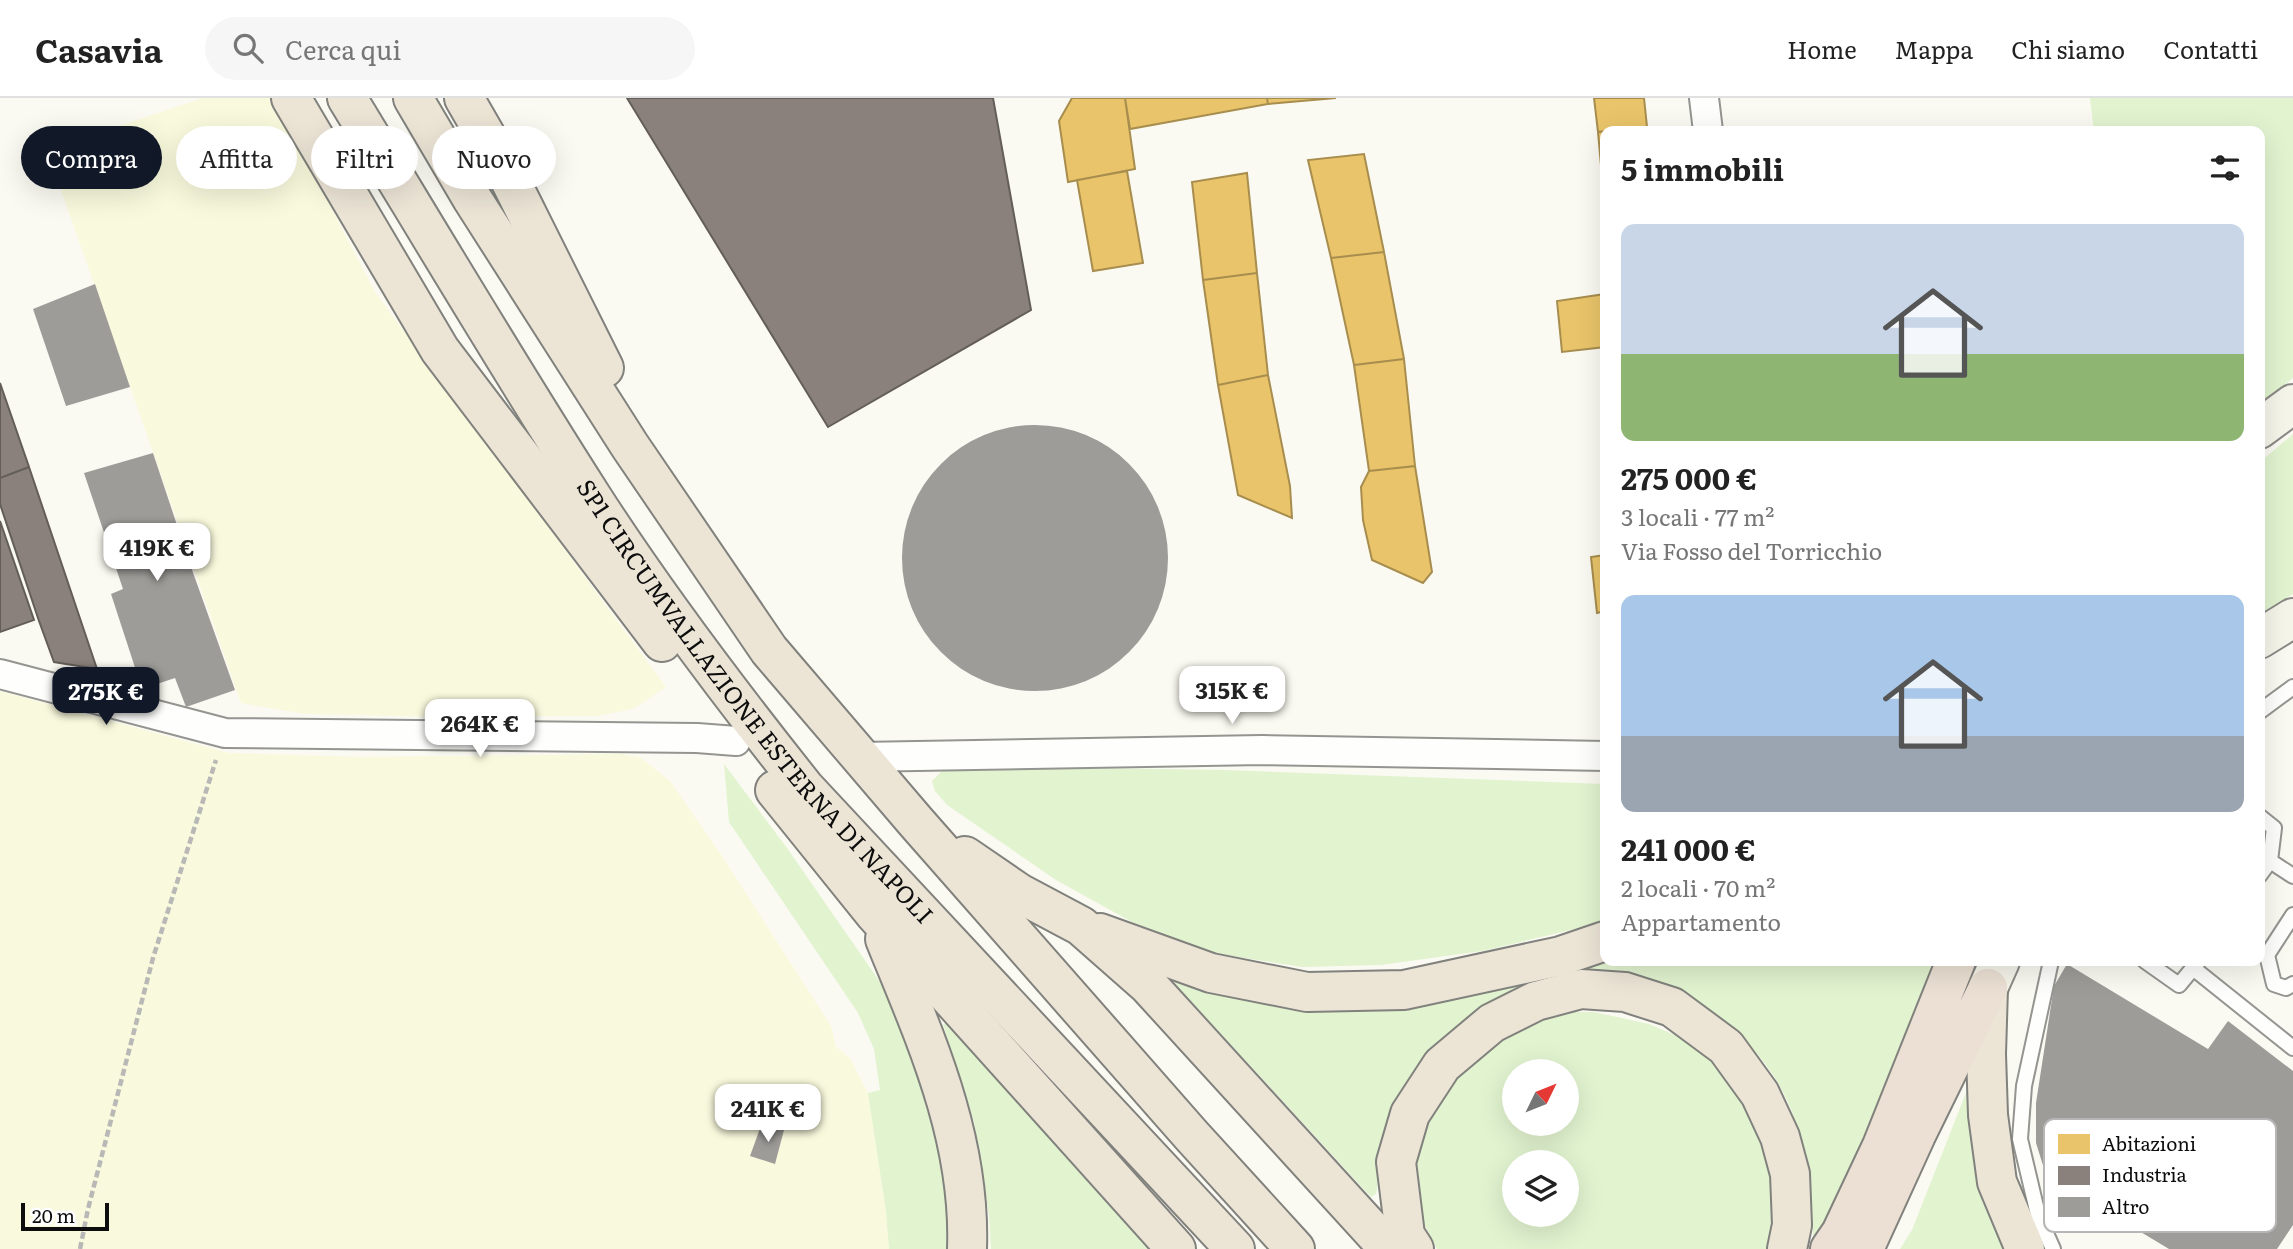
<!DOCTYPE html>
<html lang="it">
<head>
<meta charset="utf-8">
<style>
	:root { --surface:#fff; --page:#f6f6f6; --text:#222; --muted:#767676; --line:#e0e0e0; --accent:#111827 }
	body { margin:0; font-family:Literata,serif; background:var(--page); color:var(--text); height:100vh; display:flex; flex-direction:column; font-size:26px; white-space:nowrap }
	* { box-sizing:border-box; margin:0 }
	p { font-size:23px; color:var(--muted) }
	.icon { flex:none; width:38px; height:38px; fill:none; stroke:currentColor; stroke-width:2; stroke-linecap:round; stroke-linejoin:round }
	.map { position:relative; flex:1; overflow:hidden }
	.details { position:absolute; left:1600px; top:28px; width:665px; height:840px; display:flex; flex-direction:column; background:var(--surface); border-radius:14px; box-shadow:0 7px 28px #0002 }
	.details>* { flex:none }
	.hud { position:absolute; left:21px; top:28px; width:665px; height:63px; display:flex; gap:14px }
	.needle { width:46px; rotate:47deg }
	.buttons { position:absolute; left:1502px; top:961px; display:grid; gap:14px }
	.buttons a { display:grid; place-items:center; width:77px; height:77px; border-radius:50%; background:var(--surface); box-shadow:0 7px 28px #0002; font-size:35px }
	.scale { position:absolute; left:21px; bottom:18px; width:88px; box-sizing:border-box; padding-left:7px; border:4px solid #0d0d0d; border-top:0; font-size:19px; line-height:24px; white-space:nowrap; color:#0d0d0d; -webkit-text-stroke:5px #fff; paint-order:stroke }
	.price { position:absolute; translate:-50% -60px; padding:0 16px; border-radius:14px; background:#fff; color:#222; font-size:23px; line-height:46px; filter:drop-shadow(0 2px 4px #0008) }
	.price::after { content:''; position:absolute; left:50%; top:42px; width:21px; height:16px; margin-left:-10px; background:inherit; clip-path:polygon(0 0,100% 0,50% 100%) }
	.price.current { background:var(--accent); color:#fff }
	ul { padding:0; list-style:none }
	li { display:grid; align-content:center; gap:14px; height:371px; padding:0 21px }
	li span { display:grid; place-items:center; height:217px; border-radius:14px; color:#555 }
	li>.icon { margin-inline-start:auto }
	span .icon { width:126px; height:126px; fill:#fffc; stroke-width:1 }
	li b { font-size:30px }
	h2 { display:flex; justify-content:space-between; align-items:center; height:84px; padding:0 21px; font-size:30px }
	.pill { padding:0 24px; border-radius:32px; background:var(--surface); box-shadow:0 7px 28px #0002; font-size:24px; line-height:63px }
	.pill.current { background:var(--accent); color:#fff }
	header { display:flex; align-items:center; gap:42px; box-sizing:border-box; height:98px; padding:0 35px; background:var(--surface); border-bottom:2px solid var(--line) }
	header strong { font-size:33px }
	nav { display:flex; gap:38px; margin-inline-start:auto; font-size:24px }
	.search { width:490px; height:63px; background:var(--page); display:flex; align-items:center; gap:18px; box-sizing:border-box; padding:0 24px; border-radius:38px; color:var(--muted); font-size:26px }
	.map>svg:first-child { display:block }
	.farmland { fill:#f9f9dd }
	.green { fill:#e1f3cf; fill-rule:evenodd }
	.homes { fill:#e9c46a; stroke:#a78d4e; stroke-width:2 }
	.industry { fill:#8a817c; stroke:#645e5b; stroke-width:2 }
	.building { fill:#9e9c98 }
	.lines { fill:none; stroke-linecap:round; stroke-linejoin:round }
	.service-casing { stroke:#949490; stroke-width:18 }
	.minor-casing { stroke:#949490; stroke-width:32 }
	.secondary-casing { stroke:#8b8a87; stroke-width:42 }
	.trunk-casing { stroke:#81817d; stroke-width:42 }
	.motorway-casing { stroke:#81817d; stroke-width:42 }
	.path { stroke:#b8b8b6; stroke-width:4.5; stroke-dasharray:7 3.5; stroke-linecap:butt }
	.service { stroke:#fefefd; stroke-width:14 }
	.minor { stroke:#fefefd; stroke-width:28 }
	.secondary { stroke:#f5f5ea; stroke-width:38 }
	.trunk { stroke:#ece5d6; stroke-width:38 }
	.motorway { stroke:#ebe0d3; stroke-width:38 }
	.labels { text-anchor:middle; stroke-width:7; stroke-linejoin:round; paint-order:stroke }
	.street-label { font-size:24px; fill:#0d0d0d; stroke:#fff }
	.key { fill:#fff; stroke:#b6b6b6; stroke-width:2 }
	.key-label { font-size:19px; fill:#0d0d0d }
</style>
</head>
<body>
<header>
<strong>Casavia</strong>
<div class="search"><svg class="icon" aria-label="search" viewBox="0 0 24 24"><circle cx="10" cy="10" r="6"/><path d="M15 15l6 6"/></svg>Cerca qui</div>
<nav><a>Home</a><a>Mappa</a><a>Chi siamo</a><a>Contatti</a></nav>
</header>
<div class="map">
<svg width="2293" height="1151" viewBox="0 0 2293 1151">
	<rect width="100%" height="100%" fill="#fbfaf2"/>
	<path class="farmland" d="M203 0H270L305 60 375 194 666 589 633 611 597 618 441 619 306 616 241 605 47 52Z
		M0 593 229 655 361 659 620 656 640 659 670 683 722 758 831 928 836 949 850 960 868 995 886 1113 889 1151H0Z"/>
	<path class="green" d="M2090 0H2293V280L2259 307V33H2094Z
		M2293 336V496L2259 518V365Z
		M724 666 787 750 880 884 925 979 948 1047 956 1151H889L886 1113 868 995 880 992 874 951 858 915 729 724Z
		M959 668 1225 672 1605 686V824L1482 853 1381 867 1302 869 1213 855 1132 824 1056 782 947 707 935 693 932 683 941 674Z
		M1605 863H1941L1856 1076 1821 1140H1813C1812 1055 1795 980 1725 925 1713 914 1696 900 1680 896 1648 887 1603 884 1569 878L1385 1043 1376 1096 1371 1099 1176 887 1173 879 1241 893Z
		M1566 914H1594L1649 926 1675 937 1698 952 1720 970 1768 1040 1780 1151H1437L1422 1122 1412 1087 1418 1048 1436 1001 1461 967 1538 917ZM1514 973H1566V1026H1514ZM1514 1064H1566V1116H1514Z
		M954 923 1094 1081 1149 1151H991L989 1117 974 1024 943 926Z
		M1969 987 2008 1151H1900L1912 1132Z"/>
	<path class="homes" d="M1072 0H1125L1135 71 1068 84 1059 23Z
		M1125 0H1267L1268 6 1130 31Z
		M1267 0H1336L1268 6Z
		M1594 0H1644L1647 29 1598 34Z
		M1647 29V33H1605V112L1598 34Z
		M1364 56 1384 154 1331 160 1308 62Z
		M1127 73 1143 165 1093 173 1077 82Z
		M1247 75 1257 175 1203 182 1192 84Z
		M1384 154 1404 261 1354 267 1331 160Z
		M1257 175 1268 277 1218 287 1203 182Z
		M1605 196V249L1562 254 1557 203Z
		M1404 261 1415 368 1369 373 1354 267Z
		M1268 277 1290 388 1292 420 1238 397 1218 287Z
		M1415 368 1432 474 1423 485 1372 462 1363 422 1361 389 1369 373Z
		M1605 457V513L1597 515 1591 459Z"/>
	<path class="industry" d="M627 0H993L1031 212 828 329Z
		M0 285 29 369 0 380Z
		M29 369 97 571 54 564 39 523 0 406V380Z
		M0 423 34 522 0 534Z"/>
	<path class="building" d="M95 186 130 289 66 308 33 211Z
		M902 460a133 133 0 1 1 266 0a133 133 0 1 1-266 0Z
		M153 355 191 469 235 592 186 609 175 580 142 591 111 496 123 491 84 375Z
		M2067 866 2208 951 2228 923 2293 973V1127L2277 1151H2169L2046 1077 2036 1045V1005L2054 888Z
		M762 1025 784 1032 775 1066 750 1058Z"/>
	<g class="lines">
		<defs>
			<path id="service" d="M2259 614 2293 589
				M2259 718 2274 730 2270 763 2293 778
				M2259 756 2270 763 2259 778
				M2293 817 2267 857 2274 886 2286 890 2293 886
				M2051 863 2024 988 2020 1041 2038 1117 2053 1151
				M2145 863 2179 887 2198 864
				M2193 870 2293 950"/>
			<path id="minor" d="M1704 0 1708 33
				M0 576 225 635 697 640 736 643
				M859 659 1262 652 1605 658"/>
			<path id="secondary" d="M2259 331 2293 306
				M2259 541 2293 520
				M1988 890 2000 863"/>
			<g id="trunk">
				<path d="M291 0 440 252 662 544"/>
				<path id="s1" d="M347 0C428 133 508 268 592 399 657 500 730 596 805 690L1235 1151"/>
				<path d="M413 0 473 102 630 348 769 552 916 724 1192 1038 1295 1151"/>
				<path d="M464 0 502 66 604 270"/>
				<path d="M775 692 875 816 1176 1151"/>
				<path d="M965 758 1019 795 1081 828 1148 887 1389 1151"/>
				<path d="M1100 835 1211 875 1307 894 1404 892 1561 858 1605 843"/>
				<path d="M885 841C926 942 971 1040 967 1151"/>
				<path d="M1988 890 1986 956 1988 1017 1997 1084 2025 1151"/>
				<path d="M1414 1151 1405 1137 1396 1064 1410 1016 1442 967 1492 925 1536 903 1581 891 1625 894 1672 909 1726 949 1760 996 1780 1039 1790 1076 1792 1127 1787 1151"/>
			</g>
			<path id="motorway" d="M1830 1151 1841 1135 1882 1048 1956 863
				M1864 1151 1916 1037 1988 890"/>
		</defs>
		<use href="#service" class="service-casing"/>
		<use href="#minor" class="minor-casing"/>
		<use href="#secondary" class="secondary-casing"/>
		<use href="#trunk" class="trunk-casing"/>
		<use href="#motorway" class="motorway-casing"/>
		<path class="path" d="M80 1151 88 1111 153 860 216 662"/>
		<use href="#service" class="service"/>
		<use href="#minor" class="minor"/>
		<use href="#secondary" class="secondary"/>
		<use href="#trunk" class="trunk"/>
		<use href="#motorway" class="motorway"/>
	</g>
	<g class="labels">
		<g class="street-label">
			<text dy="8" stroke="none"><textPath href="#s1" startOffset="730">SP1 CIRCUMVALLAZIONE ESTERNA DI NAPOLI</textPath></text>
		</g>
	</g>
	<rect x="2044" y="1021" width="232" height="113" rx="10" class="key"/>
	<rect x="2058" y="1036" width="32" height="20" fill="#e9c46a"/>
	<rect x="2058" y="1068" width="32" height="19" fill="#8a817c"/>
	<rect x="2058" y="1099" width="32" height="20" fill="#9e9c98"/>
	<g class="key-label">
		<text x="2102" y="1053">Abitazioni</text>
		<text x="2102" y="1084">Industria</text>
		<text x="2102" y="1116">Altro</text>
	</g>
</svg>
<div class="buttons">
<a><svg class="needle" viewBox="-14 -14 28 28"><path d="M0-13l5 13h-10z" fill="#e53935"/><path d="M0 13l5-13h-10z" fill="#767676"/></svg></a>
<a><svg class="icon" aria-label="layers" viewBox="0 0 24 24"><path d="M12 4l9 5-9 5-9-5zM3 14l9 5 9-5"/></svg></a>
</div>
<div class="scale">20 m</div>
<b class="price" style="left:157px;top:485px">419K €</b>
<b class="price" style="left:1232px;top:628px">315K €</b>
<b class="price current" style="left:106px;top:629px">275K €</b>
<b class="price" style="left:480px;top:661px">264K €</b>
<b class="price" style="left:768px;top:1046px">241K €</b>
<div class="hud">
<a class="pill current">Compra</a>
<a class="pill">Affitta</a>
<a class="pill">Filtri</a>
<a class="pill">Nuovo</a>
</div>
<section class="details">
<h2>5 immobili<svg class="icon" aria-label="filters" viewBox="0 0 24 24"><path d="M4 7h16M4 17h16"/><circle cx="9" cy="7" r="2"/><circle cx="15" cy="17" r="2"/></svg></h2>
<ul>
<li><span style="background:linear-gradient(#c9d6e8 60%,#8fb573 0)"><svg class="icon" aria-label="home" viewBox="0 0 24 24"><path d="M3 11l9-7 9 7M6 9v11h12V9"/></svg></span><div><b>275 000 €</b><p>3 locali · 77 m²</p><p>Via Fosso del Torricchio</p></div></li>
<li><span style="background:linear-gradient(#a9c7e8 65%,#9aa5b1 0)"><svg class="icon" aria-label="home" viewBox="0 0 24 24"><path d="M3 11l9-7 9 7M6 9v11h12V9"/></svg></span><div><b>241 000 €</b><p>2 locali · 70 m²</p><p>Appartamento</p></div></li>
</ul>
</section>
</div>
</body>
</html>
